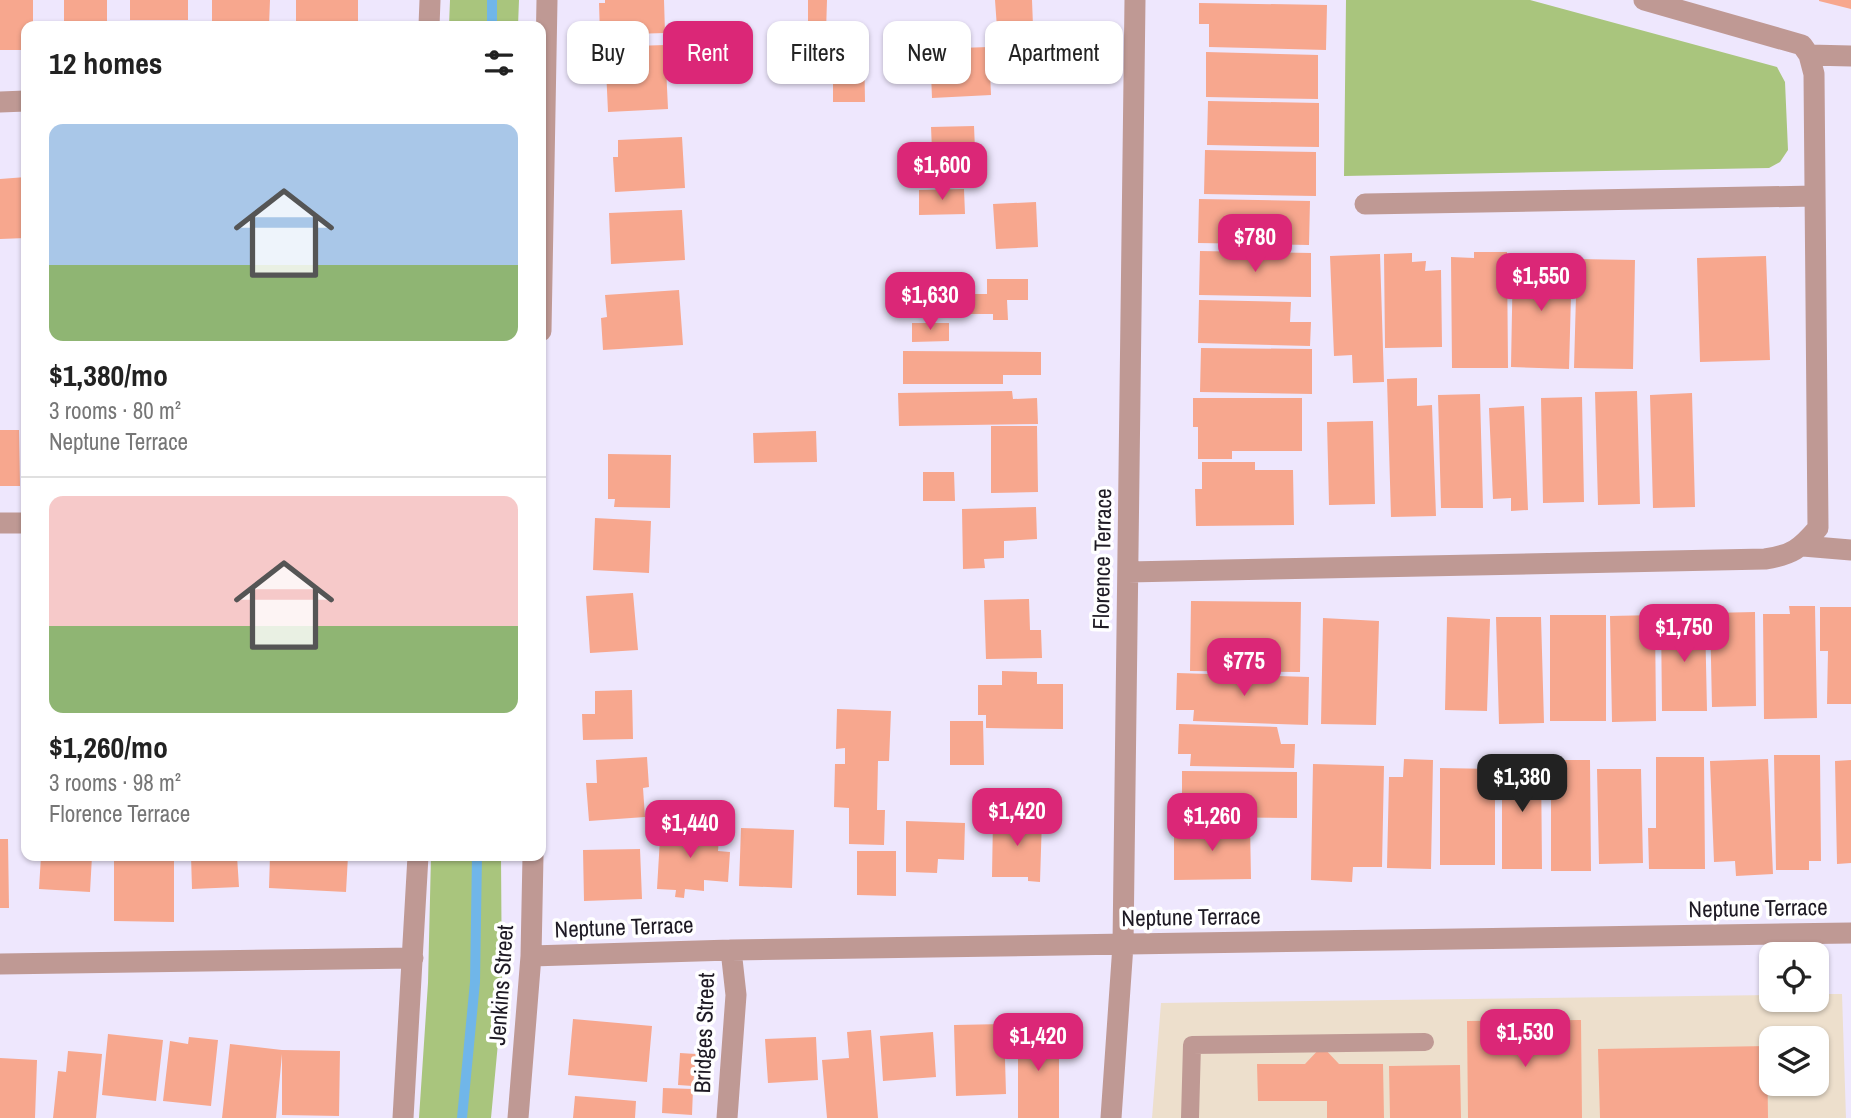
<!DOCTYPE html>
<html lang="en">
<head>
<meta charset="utf-8">
<style>
	:root { --surface:#fff; --page:#f6f6f6; --text:#222; --muted:#767676; --line:#e0e0e0; --accent:#db2777 }
	body { margin:0; font-family:"Archivo Narrow",sans-serif; background:var(--page); color:var(--text); height:100vh; display:flex; flex-direction:column; font-size:26px; white-space:nowrap }
	* { box-sizing:border-box; margin:0 }
	p { font-size:23px; color:var(--muted) }
	.icon { flex:none; width:38px; height:38px; fill:none; stroke:currentColor; stroke-width:2; stroke-linecap:round; stroke-linejoin:round }
	.map { position:relative; flex:1; overflow:hidden }
	.panel { position:absolute; left:21px; top:21px; width:525px; height:840px; display:flex; flex-direction:column; background:var(--surface); border-radius:14px; box-shadow:0 2px 5px #0004 }
	.panel>* { flex:none }
	.banner { position:absolute; left:567px; top:21px; width:665px; height:63px; display:flex; gap:14px }
	.buttons { position:absolute; left:1759px; top:942px; display:grid; gap:14px }
	.buttons a { display:grid; place-items:center; width:70px; height:70px; border-radius:14px; background:var(--surface); box-shadow:0 2px 5px #0004; font-size:35px }
	.price { position:absolute; translate:-50% -60px; padding:0 16px; border-radius:14px; background:var(--accent); color:#fff; font-size:23px; line-height:46px; filter:drop-shadow(0 2px 4px #0008) }
	.price::after { content:''; position:absolute; left:50%; top:42px; width:21px; height:16px; margin-left:-10px; background:inherit; clip-path:polygon(0 0,100% 0,50% 100%) }
	.price.selected { background:#222; color:#fff }
	ul { padding:0; list-style:none }
	li { display:grid; align-content:center; gap:14px; height:371px; padding:0 28px }
	li+li { border-top:2px solid var(--line) }
	li span { display:grid; place-items:center; height:217px; border-radius:14px; color:#555 }
	li>.icon { margin-inline-start:auto }
	span .icon { width:126px; height:126px; fill:#fffc; stroke-width:1 }
	li b { font-size:30px }
	h2 { display:flex; justify-content:space-between; align-items:center; height:84px; padding:0 28px; font-size:30px }
	.chip { padding:0 24px; border-radius:14px; background:var(--surface); box-shadow:0 2px 5px #0004; font-size:24px; line-height:63px }
	.chip.selected { background:var(--accent); color:#fff }
	.map>svg:first-child { display:block }
	.industrial { fill:#eddfcc; fill-rule:evenodd }
	.green { fill:#a9c57d }
	.lines { fill:none; stroke-linecap:round; stroke-linejoin:round }
	.stream { stroke:#70b6e9; stroke-width:10 }
	.building { fill:#f7a78e }
	.service { stroke:#bf9994; stroke-width:18 }
	.minor { stroke:#bf9994; stroke-width:21 }
	.labels { text-anchor:middle; stroke-width:7; stroke-linejoin:round; paint-order:stroke }
	.street-label { font-size:23px; fill:#1e1a24; stroke:#fff }
</style>
</head>
<body>
<div class="map">
<svg width="1851" height="1118" viewBox="0 0 1851 1118">
	<rect width="100%" height="100%" fill="#eee7fd"/>
	<path class="industrial" d="M1817 994H1842L1846 1118H1152L1161 1003 1771 995V999H1816ZM1771 1038H1816V1083H1771Z"/>
	<path class="green" d="M450 0H519L518 26H449Z
		M1346 0H1530L1777 67 1785 82 1788 150 1780 162 1769 168 1344 176Z
		M431 856H501L502 1000 491 1118H419L428 983Z"/>
	<g class="lines">
		<path class="stream" d="M492 26V0
			M462 1118 475 982 477 856"/>
	</g>
	<path class="building" d="M0 0H33V26H26V50H0Z
		M64 0H107V26H64Z
		M130 0H188V20H130Z
		M212 0H270L269 26H212Z
		M296 0H358V26H296Z
		M605 0H664L665 33 600 35 599 3H605Z
		M808 0H827L826 32 808 31Z
		M995 0H1032L1033 26 997 28Z
		M1819 0H1851V9L1819 1Z
		M1199 3 1327 5 1326 50 1209 47V24H1199Z
		M833 40H864L865 102H833Z
		M665 45 668 109 608 112 605 47Z
		M989 47 991 95 932 98 930 49Z
		M1206 52 1318 55V99L1206 97Z
		M1208 101 1319 103V147L1207 145Z
		M974 126 976 173 933 174 931 127Z
		M682 137 685 188 615 192 613 157H618V140Z
		M1205 150 1316 152V196L1204 194Z
		M26 177V238L0 239V179Z
		M964 189 965 214 919 215V190Z
		M1199 199 1310 201 1309 245 1198 243Z
		M1036 202 1038 247 996 249 993 204Z
		M682 210 685 260 611 264 609 213Z
		M1200 251 1311 253V297L1199 295Z
		M1474 252H1507L1508 368H1452L1451 257 1474 258Z
		M1412 253V262L1426 261 1425 271 1441 270 1442 347 1385 348 1384 254Z
		M1380 254 1384 382 1353 383 1352 355 1334 356 1330 256Z
		M1766 256 1770 360 1700 362 1697 258Z
		M1513 257 1572 259 1569 369 1511 367Z
		M1577 259 1635 260 1633 369 1574 368Z
		M987 279H1028V300H1007L1008 320H993V314H960V294H987Z
		M679 290 683 345 603 350 601 318 607 317 605 295Z
		M1199 300 1291 302 1290 322H1311L1310 346 1198 343Z
		M912 323H949V341L912 342Z
		M1201 348 1312 349V394L1200 392Z
		M903 351 1041 352V375H1003V384H903Z
		M1417 378V406L1432 405 1436 516 1391 517 1387 379Z
		M1012 391 1013 399 1037 398 1038 424 899 426 898 393Z
		M1637 391 1640 504 1598 505 1595 392Z
		M1692 393 1695 507 1653 508 1650 395Z
		M1480 394 1483 508H1441L1438 395Z
		M1582 397 1584 502 1543 503 1541 398Z
		M1193 398H1302V451H1232V459H1198V427H1193Z
		M1524 406 1528 510 1511 511V498L1493 499 1489 408Z
		M1373 421 1375 504 1329 505 1327 422Z
		M991 426H1037L1038 492 991 493Z
		M0 430H19L20 486H0Z
		M816 431 817 462 754 463 753 433Z
		M608 454 671 455 670 508 614 507 615 499H608Z
		M1202 462H1255V470H1293L1294 525 1196 526 1195 489H1202Z
		M923 472H954L955 501H923Z
		M1036 507 1037 539 1004 541V558L984 559 985 568 963 569 962 509Z
		M595 518 651 521 649 573 593 570Z
		M633 593 638 650 590 653 586 596Z
		M1029 599 1030 630H1041L1042 658 986 659 984 600Z
		M1191 601 1301 602 1300 672 1190 671Z
		M1789 606H1815L1817 718 1764 719 1763 614H1790Z
		M1820 607H1851V704H1827L1828 651H1820Z
		M1755 612 1756 706 1712 707 1710 613Z
		M1550 615H1606V721H1550Z
		M1655 615 1656 721 1612 722 1610 616Z
		M1705 616 1707 711H1662L1661 617Z
		M1447 617 1490 619 1487 711 1445 710Z
		M1496 617H1541L1544 723 1499 724Z
		M1323 618 1379 621 1376 725 1321 724Z
		M1002 671 1037 672V684H1063V729L986 728V715H978V685H1002Z
		M1177 673 1309 677 1308 725 1193 721 1194 710H1176Z
		M632 690 633 739 583 740 582 714H595V691Z
		M837 709 891 711 889 761H878L877 810H885L884 845 849 844V808L834 807 835 764H845V748L836 749Z
		M950 721H983L984 765H950Z
		M1179 724 1277 727 1281 744H1295L1294 768 1190 766 1191 754H1178Z
		M1774 755H1820L1821 861H1809V870H1776Z
		M647 757 649 787 643 788 645 817 589 821 586 783H597L596 760Z
		M1656 757H1704L1705 869H1649L1648 828H1656Z
		M1502 758H1541L1542 869H1502Z
		M1404 759 1433 760 1431 869 1387 868 1389 777H1403Z
		M1768 759 1773 874 1736 876 1735 861 1714 862 1710 761Z
		M1551 760H1590L1591 871H1551Z
		M1851 760V863L1837 864 1835 761Z
		M1313 764 1384 766 1382 867H1353L1352 882 1311 880Z
		M1440 768 1495 769V865H1440Z
		M1597 769H1641L1643 863 1599 864Z
		M1182 771 1297 772V818L1182 817Z
		M993 817 1042 818 1040 882 1028 881V877H992Z
		M674 819 700 821 699 837 719 838 718 851 730 852 728 882 704 880V891L685 889 684 898 675 897 676 890 657 889 660 838 673 839Z
		M906 821 965 823 964 860 938 859 937 873 906 872Z
		M1250 825 1251 879 1174 880V826Z
		M741 828 794 830 792 888 739 886Z
		M0 839H8L9 908H0Z
		M640 849 642 899 584 901 583 850Z
		M857 851H896V896L857 895Z
		M41 856H92L90 892 39 889Z
		M114 856H174V922L114 921Z
		M191 856H237L239 887 192 889Z
		M270 856H348L346 892 269 888Z
		M573 1019 652 1026 647 1082 568 1075Z
		M1581 1020 1582 1118H1468L1467 1021Z
		M1004 1024 1006 1094 956 1096 954 1025Z
		M1018 1028H1059V1118H1018Z
		M871 1030 878 1118H827L822 1060 849 1058 847 1032Z
		M933 1032 936 1077 883 1081 880 1036Z
		M108 1034 163 1040 156 1101 102 1095Z
		M189 1037 218 1040 211 1106 163 1101 170 1041 188 1044Z
		M816 1037 818 1080 768 1083 765 1039Z
		M230 1044 282 1050 340 1051 339 1116 282 1115V1054L276 1118H222Z
		M1322 1046 1339 1064H1383L1384 1118H1327V1101H1258L1257 1064H1305Z
		M1767 1046 1768 1118H1600L1598 1049Z
		M68 1051 102 1054 96 1118H53L58 1071 66 1072Z
		M680 1053 696 1054 693 1086 678 1085Z
		M0 1058 37 1060 35 1118H0Z
		M1460 1065 1461 1118H1390L1389 1066Z
		M663 1088 693 1089 692 1115 662 1113Z
		M575 1096 636 1101 635 1118H573Z"/>
	<g class="lines">
		<path class="service" d="M1190 1118 1192 1045 1425 1042"/>
		<path class="minor" d="M429 26 430 0
			M1809 55 1851 56
			M0 102 26 101
			M1365 204 1815 196
			M541 331 547 0
			M0 523H26
			M1803 546 1851 550
			M1128 572 1765 559C1792 555 1800 549 1818 528L1814 74 1809 55 1802 45 1644 0
			M531 956 731 950 1851 933
			M0 964 413 958
			M403 1118 418 856
			M518 1118 531 956 533 856
			M727 1118 736 995 731 950
			M1111 1118 1123 945 1135 0"/>
	</g>
	<g class="labels">
		<g class="street-label">
			<text transform="translate(1102 559) rotate(-89)" y="8">Florence Terrace</text>
			<text transform="translate(1758 908) rotate(-1)" y="8">Neptune Terrace</text>
			<text transform="translate(1191 917) rotate(-1)" y="8">Neptune Terrace</text>
			<text transform="translate(624 927) rotate(-2)" y="8">Neptune Terrace</text>
			<text transform="translate(501 985) rotate(-86)" y="8">Jenkins Street</text>
			<text transform="translate(704 1033) rotate(-88)" y="8">Bridges Street</text>
		</g>
	</g>
</svg>
<div class="buttons">
<a><svg class="icon" aria-label="locate" viewBox="0 0 24 24"><circle cx="12" cy="12" r="6"/><path d="M12 2v4M12 18v4M2 12h4M18 12h4"/></svg></a>
<a><svg class="icon" aria-label="layers" viewBox="0 0 24 24"><path d="M12 4l9 5-9 5-9-5zM3 14l9 5 9-5"/></svg></a>
</div>
<b class="price" style="left:942px;top:202px">$1,600</b>
<b class="price" style="left:1255px;top:274px">$780</b>
<b class="price" style="left:1541px;top:313px">$1,550</b>
<b class="price" style="left:930px;top:332px">$1,630</b>
<b class="price" style="left:1684px;top:664px">$1,750</b>
<b class="price" style="left:1244px;top:698px">$775</b>
<b class="price selected" style="left:1522px;top:814px">$1,380</b>
<b class="price" style="left:1017px;top:848px">$1,420</b>
<b class="price" style="left:1212px;top:853px">$1,260</b>
<b class="price" style="left:690px;top:860px">$1,440</b>
<b class="price" style="left:1525px;top:1069px">$1,530</b>
<b class="price" style="left:1038px;top:1073px">$1,420</b>
<div class="banner">
<a class="chip">Buy</a>
<a class="chip selected">Rent</a>
<a class="chip">Filters</a>
<a class="chip">New</a>
<a class="chip">Apartment</a>
</div>
<section class="panel">
<h2>12 homes<svg class="icon" aria-label="filters" viewBox="0 0 24 24"><path d="M4 7h16M4 17h16"/><circle cx="9" cy="7" r="2"/><circle cx="15" cy="17" r="2"/></svg></h2>
<ul>
<li><span style="background:linear-gradient(#a9c7e8 65%,#8fb573 0)"><svg class="icon" aria-label="home" viewBox="0 0 24 24"><path d="M3 11l9-7 9 7M6 9v11h12V9"/></svg></span><div><b>$1,380/mo</b><p>3 rooms · 80 m²</p><p>Neptune Terrace</p></div></li>
<li><span style="background:linear-gradient(#f6c9c9 60%,#8fb573 0)"><svg class="icon" aria-label="home" viewBox="0 0 24 24"><path d="M3 11l9-7 9 7M6 9v11h12V9"/></svg></span><div><b>$1,260/mo</b><p>3 rooms · 98 m²</p><p>Florence Terrace</p></div></li>
</ul>
</section>
</div>
</body>
</html>
